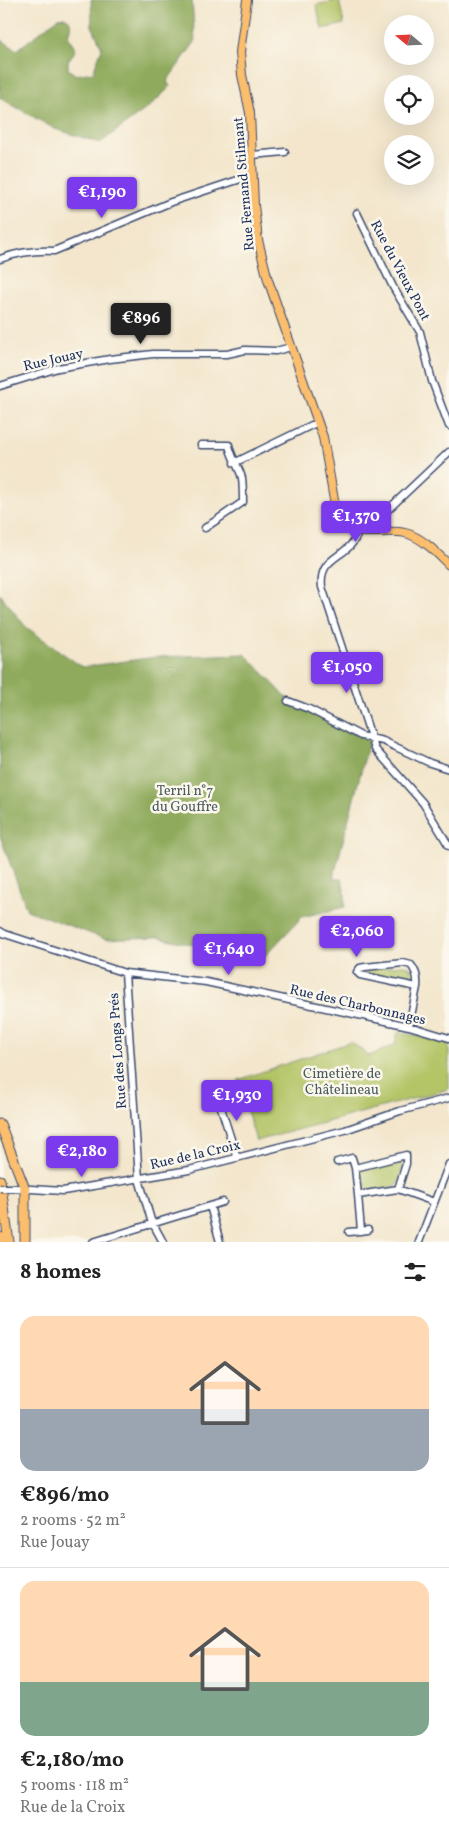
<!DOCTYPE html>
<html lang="en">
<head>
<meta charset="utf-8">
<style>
	:root { --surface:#fff; --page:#f6f6f6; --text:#222; --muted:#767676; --line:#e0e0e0; --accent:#7c3aed }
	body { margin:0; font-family:Vollkorn,serif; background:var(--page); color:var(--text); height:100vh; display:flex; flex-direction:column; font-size:19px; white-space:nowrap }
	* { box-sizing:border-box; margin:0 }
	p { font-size:16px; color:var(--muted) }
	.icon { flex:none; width:28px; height:28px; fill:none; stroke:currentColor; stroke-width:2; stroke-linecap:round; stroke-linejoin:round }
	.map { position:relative; height:1242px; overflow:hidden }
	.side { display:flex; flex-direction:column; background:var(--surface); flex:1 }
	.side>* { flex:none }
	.needle { width:32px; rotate:289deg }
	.fabs { position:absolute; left:384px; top:15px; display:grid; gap:10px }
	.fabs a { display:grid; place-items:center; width:50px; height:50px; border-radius:50%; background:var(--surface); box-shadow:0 5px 20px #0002; font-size:25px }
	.price { position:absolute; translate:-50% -42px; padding:0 11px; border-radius:5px; background:var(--accent); color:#fff; font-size:16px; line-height:32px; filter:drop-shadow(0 1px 2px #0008) }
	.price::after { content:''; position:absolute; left:50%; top:30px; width:15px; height:11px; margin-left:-8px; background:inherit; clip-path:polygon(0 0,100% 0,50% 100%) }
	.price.selected { background:#222; color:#fff }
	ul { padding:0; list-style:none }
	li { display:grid; align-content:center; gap:10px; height:265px; padding:0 20px }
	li+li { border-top:1px solid var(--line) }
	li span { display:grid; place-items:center; height:155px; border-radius:15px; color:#555 }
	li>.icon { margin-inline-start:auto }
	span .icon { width:90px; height:90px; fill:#fffc; stroke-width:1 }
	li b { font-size:21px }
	h2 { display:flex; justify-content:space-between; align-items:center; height:60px; padding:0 20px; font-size:21px }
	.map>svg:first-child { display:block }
	.green { fill:#b4c568; stroke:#687a63 }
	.forest { fill:#8faa5c; stroke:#556c5d }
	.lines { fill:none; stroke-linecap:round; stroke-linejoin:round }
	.minor-casing { stroke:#3b4a6e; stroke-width:9 }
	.major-casing { stroke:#3b4a6e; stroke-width:10 }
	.highway-casing { stroke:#3b4a6e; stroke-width:11 }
	.minor { stroke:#fff; stroke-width:6 }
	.major { stroke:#fbbe6e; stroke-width:8 }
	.highway { stroke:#fbbe6e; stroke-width:9 }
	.minor-bridge-casing { stroke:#3b4a6e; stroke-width:9; stroke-linecap:butt }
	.minor-bridge { stroke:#fff; stroke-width:6 }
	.labels { text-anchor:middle; stroke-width:5; stroke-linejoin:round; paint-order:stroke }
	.street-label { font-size:14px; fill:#1b2f5e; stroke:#fbf7ec }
	.park-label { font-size:14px; fill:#495c61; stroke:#fbf7ec }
</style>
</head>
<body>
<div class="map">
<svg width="449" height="1242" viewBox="0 0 449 1242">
	<rect width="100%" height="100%" fill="#fbf7ec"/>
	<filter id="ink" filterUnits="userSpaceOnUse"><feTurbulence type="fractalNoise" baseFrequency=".02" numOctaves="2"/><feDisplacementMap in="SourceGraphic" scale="10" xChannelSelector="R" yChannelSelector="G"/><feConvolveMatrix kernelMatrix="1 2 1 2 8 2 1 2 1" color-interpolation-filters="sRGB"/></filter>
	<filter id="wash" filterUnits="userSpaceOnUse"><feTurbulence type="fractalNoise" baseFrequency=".0096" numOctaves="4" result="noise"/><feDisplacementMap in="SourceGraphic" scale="20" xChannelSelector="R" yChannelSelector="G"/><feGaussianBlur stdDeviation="1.12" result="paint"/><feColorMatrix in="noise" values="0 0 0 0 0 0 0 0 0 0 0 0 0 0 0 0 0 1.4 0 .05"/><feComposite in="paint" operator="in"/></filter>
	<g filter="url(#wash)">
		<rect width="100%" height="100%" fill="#f3e6cc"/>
		<path class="green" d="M339 0 344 24 322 29 316 5Z
			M401 965 409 966 413 974 410 980 407 982 366 974 365 972V970Z
			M398 1032 449 1043V1089L256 1141 238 1080 351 1042 369 1056 395 1045Z
			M398 1159 404 1165 397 1186 365 1191 360 1189 358 1171 361 1169Z"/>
		<path class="forest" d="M91 0H192L195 42 167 81 170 87 150 106 100 143 55 129 0 98V39L17 50 58 18 64 17 69 20 71 25 68 36 76 50 68 61V69L76 75 93 72 102 48 92 26Z
			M0 594 26 627 82 667 156 657 245 654 287 698 369 741 333 879H342L345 894V907L302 917 261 960 158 937 105 939 27 910 0 836Z"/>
	</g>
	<g filter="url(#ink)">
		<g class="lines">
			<defs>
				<path id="minor" d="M252 155 285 152
					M357 213 393 287 420 332 432 381 449 426
					M0 259C19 252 34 250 54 251L171 202 253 175
					M0 386 58 368 110 359 153 354H227L245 350 276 351 291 347
					M201 445H229C231 457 239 467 242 478 243 486 243 494 243 502L205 528
					M234 463 318 422
					M372 531V527L377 520 449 452
					M358 532C350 559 318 554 322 587L375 749 423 803 449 846
					M288 701 309 709 361 736 383 741 430 763 449 769
					M0 931 5 934 125 973 206 982 409 1026 449 1038
					M125 973 139 1179 151 1220 163 1242
					M409 1026 417 987C418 978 416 971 411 965L403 963 365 967 360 968 357 972 360 975 417 987
					M216 1092 237 1158
					M337 1162 352 1158 355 1168
					M15 1188 63 1191 189 1170 345 1130 400 1111 449 1098
					M398 1189 406 1164V1155L355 1168 358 1195 398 1189 434 1202
					M358 1195 361 1231
					M210 1206 220 1242
					M349 1232 368 1230
					M93 1242 223 1202
					M419 1242 449 1164"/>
				<path id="major" d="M247 0 240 52 242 75 250 113 254 205 258 240 268 280 323 437 337 517C348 541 384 528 405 533 422 537 437 553 449 565"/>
				<path id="highway" d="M0 1124 25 1189V1242
					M0 1180 9 1242
					M0 1237V1242"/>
			</defs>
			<use href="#minor" class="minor-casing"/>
			<use href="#major" class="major-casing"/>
			<use href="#highway" class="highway-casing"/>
			<use href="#minor" class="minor"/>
			<use href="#major" class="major"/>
			<use href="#highway" class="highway"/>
			<defs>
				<path id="minor-bridge" d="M0 1188H15"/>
			</defs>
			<use href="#minor-bridge" class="minor-bridge-casing"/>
			<use href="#minor-bridge" class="minor-bridge"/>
		</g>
	</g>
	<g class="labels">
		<g class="street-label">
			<text transform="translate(243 184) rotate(-95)" y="5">Rue Fernand Stilmant</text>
			<text transform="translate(401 270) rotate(62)" y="5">Rue du Vieux Pont</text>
			<text transform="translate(53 359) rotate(-13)" y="5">Rue Jouay</text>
			<text transform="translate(358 1004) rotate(13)" y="5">Rue des Charbonnages</text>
			<text transform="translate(117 1051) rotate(-94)" y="5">Rue des Longs Prés</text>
			<text transform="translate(195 1154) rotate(-13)" y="5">Rue de la Croix</text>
		</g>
		<g class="park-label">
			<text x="185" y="795">Terril n°7<tspan x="185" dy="16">du Gouffre</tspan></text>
			<text x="342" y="1078">Cimetière de<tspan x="342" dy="16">Châtelineau</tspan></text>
		</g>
	</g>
</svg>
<div class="fabs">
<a><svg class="needle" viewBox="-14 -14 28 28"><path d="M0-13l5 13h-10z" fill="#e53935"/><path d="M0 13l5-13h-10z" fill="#767676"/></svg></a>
<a><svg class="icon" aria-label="locate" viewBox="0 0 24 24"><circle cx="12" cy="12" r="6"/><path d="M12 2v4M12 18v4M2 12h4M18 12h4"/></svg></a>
<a><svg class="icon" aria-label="layers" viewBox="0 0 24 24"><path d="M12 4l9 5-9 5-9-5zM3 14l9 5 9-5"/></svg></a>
</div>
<b class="price" style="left:102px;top:219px">€1,190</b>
<b class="price selected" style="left:141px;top:345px">€896</b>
<b class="price" style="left:356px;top:543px">€1,370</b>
<b class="price" style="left:347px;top:694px">€1,050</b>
<b class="price" style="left:357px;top:958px">€2,060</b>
<b class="price" style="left:229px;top:976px">€1,640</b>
<b class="price" style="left:237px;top:1122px">€1,930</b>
<b class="price" style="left:82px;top:1178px">€2,180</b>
</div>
<section class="side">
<h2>8 homes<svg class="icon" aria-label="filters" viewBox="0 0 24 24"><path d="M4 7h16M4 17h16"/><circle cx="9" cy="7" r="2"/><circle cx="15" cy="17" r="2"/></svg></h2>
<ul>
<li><span style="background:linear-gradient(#ffd9b3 60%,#9aa5b1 0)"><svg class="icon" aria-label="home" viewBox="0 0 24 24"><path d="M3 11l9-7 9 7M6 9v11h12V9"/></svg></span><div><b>€896/mo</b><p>2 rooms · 52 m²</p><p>Rue Jouay</p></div></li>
<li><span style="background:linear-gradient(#ffd9b3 65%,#7fa58c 0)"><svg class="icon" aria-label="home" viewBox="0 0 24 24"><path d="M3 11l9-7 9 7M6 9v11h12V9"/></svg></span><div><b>€2,180/mo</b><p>5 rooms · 118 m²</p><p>Rue de la Croix</p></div></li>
</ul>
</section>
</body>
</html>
